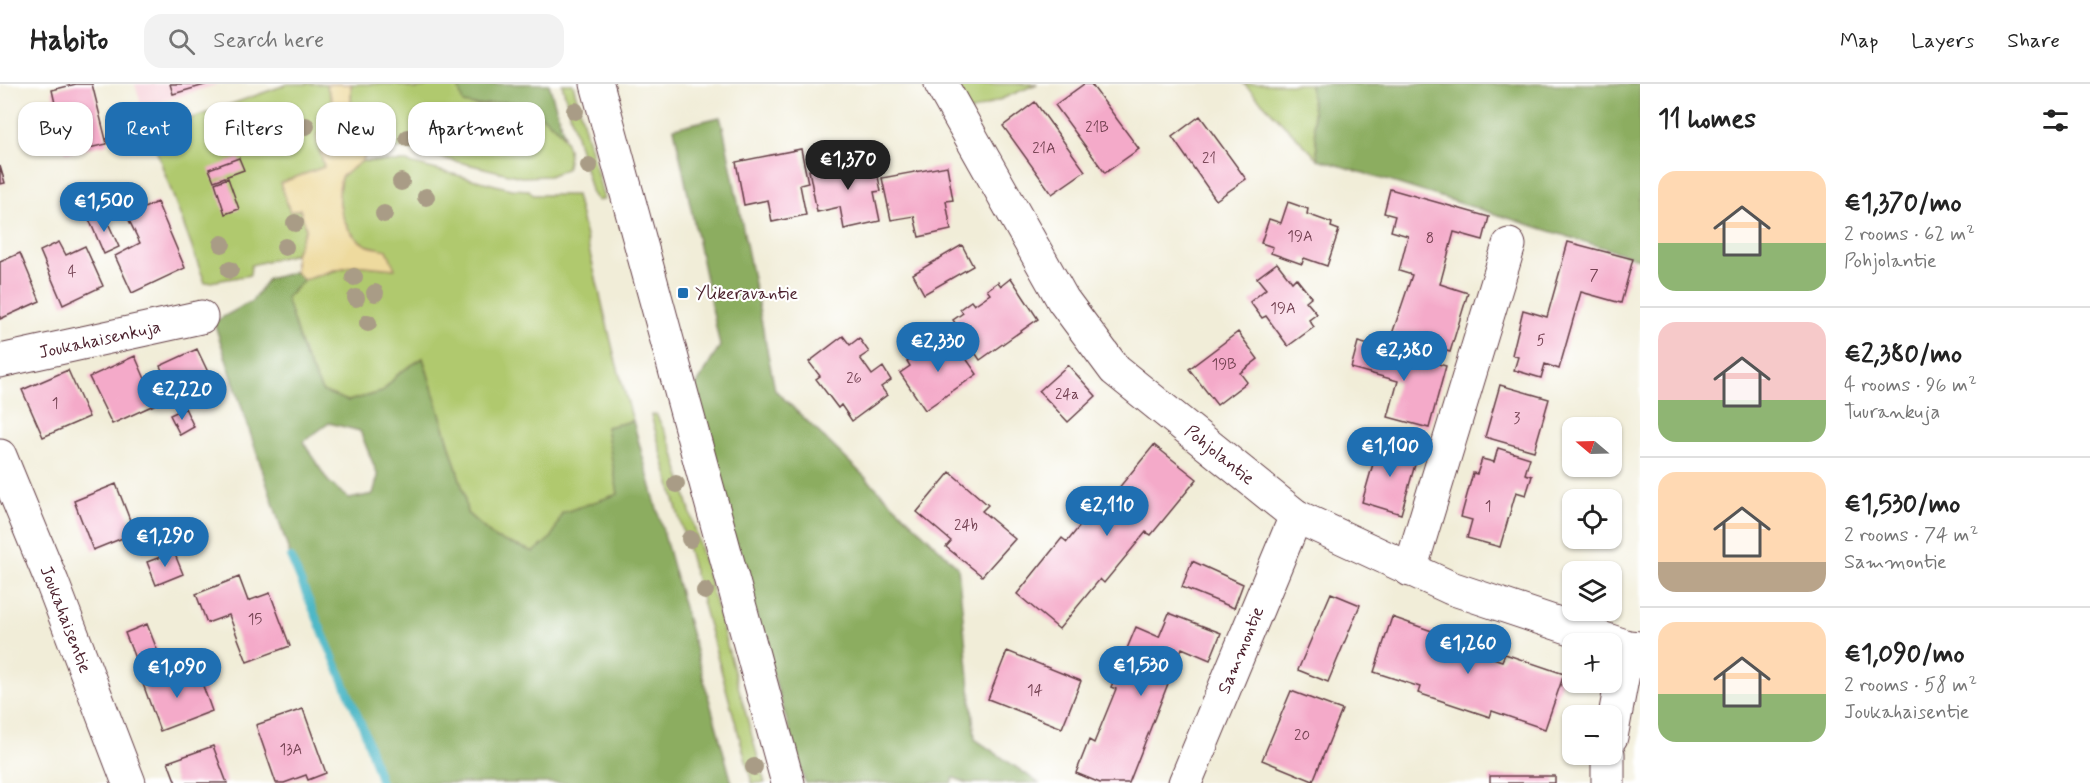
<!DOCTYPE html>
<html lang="en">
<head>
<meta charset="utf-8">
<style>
	:root { --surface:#fff; --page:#f2f2f2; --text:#222; --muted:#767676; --line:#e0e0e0; --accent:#1f6fb2 }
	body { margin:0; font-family:Mynerve,sans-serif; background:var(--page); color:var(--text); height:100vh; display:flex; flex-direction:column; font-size:22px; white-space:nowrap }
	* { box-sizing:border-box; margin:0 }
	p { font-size:20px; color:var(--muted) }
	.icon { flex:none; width:33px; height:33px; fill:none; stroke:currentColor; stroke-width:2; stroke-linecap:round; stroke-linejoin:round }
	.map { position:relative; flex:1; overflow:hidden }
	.panel { display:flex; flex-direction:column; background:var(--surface); width:450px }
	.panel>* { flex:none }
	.guide { position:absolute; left:18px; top:18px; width:570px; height:54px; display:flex; gap:12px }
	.needle { width:39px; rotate:289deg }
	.tools { position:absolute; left:1562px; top:333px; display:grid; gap:12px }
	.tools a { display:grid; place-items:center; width:60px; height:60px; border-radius:12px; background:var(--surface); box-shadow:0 2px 4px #0004; font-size:30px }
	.price { position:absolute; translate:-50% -51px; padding:0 14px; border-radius:21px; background:var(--accent); color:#fff; font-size:20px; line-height:39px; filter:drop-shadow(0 2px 3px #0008) }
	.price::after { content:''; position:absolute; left:50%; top:36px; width:18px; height:14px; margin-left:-9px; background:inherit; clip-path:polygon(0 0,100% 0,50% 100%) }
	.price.on { background:#222; color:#fff }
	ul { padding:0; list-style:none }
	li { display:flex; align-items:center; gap:18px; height:150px; padding:0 18px }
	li+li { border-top:2px solid var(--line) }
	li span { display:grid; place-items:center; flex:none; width:168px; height:120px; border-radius:18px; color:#555 }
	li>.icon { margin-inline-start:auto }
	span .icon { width:72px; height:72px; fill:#fffc; stroke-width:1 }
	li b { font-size:26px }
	h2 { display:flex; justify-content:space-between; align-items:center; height:72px; padding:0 18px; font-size:26px }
	.tag { padding:0 21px; border-radius:18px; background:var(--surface); box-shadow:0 2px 4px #0004; font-size:21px; line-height:54px }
	.tag.on { background:var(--accent); color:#fff }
	header { display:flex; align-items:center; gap:36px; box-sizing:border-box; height:84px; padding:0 30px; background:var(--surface); border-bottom:2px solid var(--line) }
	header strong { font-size:28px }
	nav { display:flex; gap:33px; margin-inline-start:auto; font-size:21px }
	.search { width:420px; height:54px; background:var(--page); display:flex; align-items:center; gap:15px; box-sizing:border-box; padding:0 21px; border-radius:18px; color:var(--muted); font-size:22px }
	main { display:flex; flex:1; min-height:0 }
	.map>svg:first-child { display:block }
	.built { fill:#f6cfd7 }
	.green { fill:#b0c96e; stroke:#7d744c; stroke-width:1.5 }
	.forest { fill:#8cad61; stroke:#6b6646; stroke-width:1.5; fill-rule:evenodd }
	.sand { fill:#eeda9e; stroke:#9c7c64; stroke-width:1.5 }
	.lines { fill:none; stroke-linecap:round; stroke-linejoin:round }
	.stream { stroke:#49b6c5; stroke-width:8 }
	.building { fill:#f4aac9 }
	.minor-casing { stroke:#633e45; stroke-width:35 }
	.minor { stroke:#fff; stroke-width:33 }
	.tree { fill:#a99c86 }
	.poi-dot { fill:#1f6fb2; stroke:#fff; stroke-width:2 }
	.labels { text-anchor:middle; stroke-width:4.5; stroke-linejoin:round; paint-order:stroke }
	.number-label { font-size:15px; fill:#744252 }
	.poi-label { font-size:18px; fill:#4a1f2b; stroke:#fff; text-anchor:start }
	.street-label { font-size:18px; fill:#4a1f2b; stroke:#fff }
</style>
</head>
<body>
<header>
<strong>Habito</strong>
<div class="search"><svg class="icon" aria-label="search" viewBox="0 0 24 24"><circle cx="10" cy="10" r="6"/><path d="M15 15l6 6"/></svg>Search here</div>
<nav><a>Map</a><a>Layers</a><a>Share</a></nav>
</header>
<main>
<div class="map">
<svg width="1640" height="699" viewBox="0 0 1640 699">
	<rect width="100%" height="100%" fill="#fff"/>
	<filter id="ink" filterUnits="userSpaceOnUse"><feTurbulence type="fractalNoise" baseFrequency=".0167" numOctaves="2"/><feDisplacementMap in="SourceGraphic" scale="12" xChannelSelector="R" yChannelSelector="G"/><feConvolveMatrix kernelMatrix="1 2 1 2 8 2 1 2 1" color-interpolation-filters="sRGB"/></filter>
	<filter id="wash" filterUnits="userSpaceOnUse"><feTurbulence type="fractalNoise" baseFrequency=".008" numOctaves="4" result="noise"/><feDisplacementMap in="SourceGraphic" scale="24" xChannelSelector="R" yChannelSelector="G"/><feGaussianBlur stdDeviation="1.35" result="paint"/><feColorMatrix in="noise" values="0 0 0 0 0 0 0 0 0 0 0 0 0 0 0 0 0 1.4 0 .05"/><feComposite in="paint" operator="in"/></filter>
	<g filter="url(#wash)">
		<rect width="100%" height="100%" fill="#f1edd8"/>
		<path class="built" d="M135 0H219L142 24Z"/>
		<path class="green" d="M288 0H326L332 16 336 41 325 83 281 99 290 127 300 125 306 144 295 170 251 181 250 191 205 199 150 49Z
			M351 0H397L416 5 426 3 428 0H464L459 6 476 22C486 21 499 17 509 18 539 23 579 52 566 85L549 92 521 93 409 66 371 62 362 57 351 26Z
			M562 0H573L604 115 598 117 592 110Z
			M954 0H1037L968 29Z
			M1244 0H1310L1318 75Z
			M362 77 406 78 511 105 529 106 533 111H576L616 278 633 337 606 343 619 410 562 429 552 453 535 468 495 454 467 429 464 409 423 274 399 289 382 308 348 317 322 307 304 271 286 214 304 196 355 181 394 185 387 166C380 164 371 164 364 160 341 146 336 117 341 93Z
			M656 330 672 362 765 699H752L651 331Z"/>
		<path class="forest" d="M464 0H549L564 51C547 36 529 17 504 18 487 19 481 24 463 19L459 6Z
			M1310 0H1640V175L1318 75Z
			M720 33 724 48 775 306 958 483 975 655 1039 699H967L954 694 951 699H805L691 310 720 262 674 44Z
			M295 188 304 196 286 214 304 271 322 307 348 317 382 308 399 289 423 274 464 409 467 429 495 454 534 468 552 453 562 429 618 410 606 343 633 337 732 699H381L364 646 291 474 214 238 252 217 268 195ZM329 339 360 347 378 392 373 410 349 415 328 397 303 358Z"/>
		<path class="sand" d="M326 0H351V26L362 57 371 62 362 77 341 93C336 117 341 146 364 160 371 164 380 164 387 166L395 185 355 181 334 186 304 196 295 188V170L306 144 300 125 290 128 280 99 324 83 316 51 336 41 332 16Z"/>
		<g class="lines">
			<path class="stream" d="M291 474 364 646 381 699"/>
		</g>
		<g id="blocks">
			<path class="building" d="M76 0H92L107 60 66 69 52 6Z
				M170 0H205V1L173 10Z
				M1084 0H1091L1139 65 1105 89 1055 21Z
				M1035 18 1085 87 1052 110 1003 42Z
				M1200 32 1246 95 1216 116 1172 53Z
				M801 65 808 99 800 101 806 131 772 138 768 116 744 121 736 78Z
				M874 73 881 107 874 108 880 137 844 145 840 123 817 128 809 86Z
				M239 74 244 86 214 97 209 85Z
				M0 82 5 99 0 100Z
				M947 82 953 116 946 117 951 146 919 153 914 132 891 136 882 94Z
				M228 94 239 125 225 130 215 99Z
				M1390 105 1489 133 1483 156 1454 148 1440 200 1468 209 1450 268 1392 250 1412 191 1399 187 1408 152 1391 147 1395 132 1384 129Z
				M157 118 185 184 132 209 115 172 140 159 127 132Z
				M1288 118 1308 125 1307 130 1332 139 1331 143 1339 146 1327 182 1304 174 1302 180 1271 169 1273 163 1261 159 1269 135 1281 139Z
				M103 128 119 163 104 170 89 135Z
				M59 158 66 171 85 162 103 202 63 221 40 167Z
				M1568 158 1633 175 1621 219 1581 208 1559 285 1545 280 1541 294 1514 286 1518 273 1512 271 1523 226 1547 233Z
				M962 161 973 182 924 210 913 190Z
				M20 169 40 217 0 235V178Z
				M1277 179 1292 198 1296 194 1311 213 1306 217 1317 230 1309 236 1314 243 1288 262 1266 232 1262 234 1250 218 1266 205 1257 194Z
				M1011 194 1038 235 980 276 953 236 963 229 960 225 971 217 974 221 990 210 987 206 998 198 1001 202Z
				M1238 248 1258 275 1240 289 1247 298 1217 321 1189 285Z
				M843 252 850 261 859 254 869 268 860 274 872 291 883 283 891 296 881 303 887 311 852 337 841 321 838 324 816 295 820 292 809 278Z
				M951 253 977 290 925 326 900 289 910 282 907 277 918 270 921 274 930 268 927 263 937 256 940 261Z
				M1358 258 1446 282 1429 344 1388 333 1398 297 1351 284Z
				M197 265 216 305 179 322 160 282Z
				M135 272 156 320 112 340 89 293Z
				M1068 281 1096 312 1068 338 1039 307Z
				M68 286 89 333 43 353 22 306Z
				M1500 301 1549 315 1534 367 1485 353Z
				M185 324 194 343 180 351 170 331Z
				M1379 359 1418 370 1401 430 1362 418Z
				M1154 361 1197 395 1151 451 1146 448 1104 499 1100 495 1059 545 1017 510 1062 454 1067 458 1108 407 1113 411Z
				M1498 364 1530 374 1525 390 1532 392 1526 411 1516 408 1500 463 1467 454 1472 436 1461 433 1473 389 1477 390 1482 375 1494 378Z
				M950 388 988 421 982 427 1015 455 982 492 946 463 951 457 917 428Z
				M116 400 135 449 93 466 74 417Z
				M174 468 183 490 156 501 147 478Z
				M1192 477 1243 500 1234 524 1182 503Z
				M239 493 248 517 270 509 290 562 247 578 229 531 207 539 196 510Z
				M1331 509 1360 521 1328 598 1298 586Z
				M1169 529 1221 549 1210 576 1182 564 1129 699H1100L1076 689 1089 656 1094 659 1116 605 1111 603 1136 543 1159 553Z
				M1392 533 1449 553 1447 559 1502 577 1505 570 1564 590 1545 645 1492 627 1490 633 1418 609 1420 603 1374 588Z
				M147 540 160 573 138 582 125 549Z
				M1007 567 1081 597 1062 644 988 615Z
				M174 588 177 596 198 588 212 627 160 647 143 600Z
				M1291 607 1342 626 1313 697 1262 676Z
				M303 625 326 689 308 696 306 691 284 699H276L256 641Z
				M213 662 227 699H176L168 678Z
				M1490 692H1555V699H1490Z"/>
		</g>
	</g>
	<g filter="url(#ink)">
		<use href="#blocks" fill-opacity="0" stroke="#633e45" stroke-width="1.5"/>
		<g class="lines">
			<defs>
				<g id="minor">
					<path d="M597 0 788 699"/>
					<path id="s1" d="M941 0 1063 216 1115 286 1296 432 1451 504 1628 563 1640 564"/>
					<path id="s2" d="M0 277 201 233"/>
					<path id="s3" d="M0 372 52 498 129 699"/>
					<path d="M1410 486 1509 161"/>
					<path d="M1611 653 1628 563"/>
					<path d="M1608 670V699"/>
					<path id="s4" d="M1185 699 1296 432"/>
				</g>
			</defs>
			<use href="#minor" class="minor-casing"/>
			<use href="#minor" class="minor"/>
		</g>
		<g class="tree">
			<circle cx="575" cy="27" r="9"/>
			<circle cx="236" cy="28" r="9"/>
			<circle cx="306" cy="42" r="9"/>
			<circle cx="251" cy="47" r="9"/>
			<circle cx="408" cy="54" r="9"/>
			<circle cx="219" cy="59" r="9"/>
			<circle cx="589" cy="82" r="9"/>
			<circle cx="401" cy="98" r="9"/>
			<circle cx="426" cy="113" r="9"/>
			<circle cx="384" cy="130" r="9"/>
			<circle cx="295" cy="139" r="9"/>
			<circle cx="222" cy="160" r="9"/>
			<circle cx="285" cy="163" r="9"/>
			<circle cx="230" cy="186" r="9"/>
			<circle cx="354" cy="193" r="9"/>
			<circle cx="375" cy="209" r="9"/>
			<circle cx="356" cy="214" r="9"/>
			<circle cx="368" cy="239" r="9"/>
			<circle cx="676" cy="400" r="9"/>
			<circle cx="690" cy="455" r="9"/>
			<circle cx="705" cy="507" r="9"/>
			<circle cx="754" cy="683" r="9"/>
		</g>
	</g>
	<rect class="poi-dot" x="677" y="203" width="12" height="12" rx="3"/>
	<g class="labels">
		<g class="number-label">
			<text x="1097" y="48">21B</text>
			<text x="1044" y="69">21A</text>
			<text x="1209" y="79">21</text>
			<text x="1300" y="157">19A</text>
			<text x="1430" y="159">8</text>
			<text x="72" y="192">4</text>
			<text x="1594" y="196">7</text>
			<text x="1283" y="229">19A</text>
			<text x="1541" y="261">5</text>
			<text x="1224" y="285">19B</text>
			<text x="854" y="299">26</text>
			<text x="1067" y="315">24a</text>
			<text x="55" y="324">1</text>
			<text x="1517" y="339">3</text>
			<text x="1488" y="427">1</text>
			<text x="966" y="446">24b</text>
			<text x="255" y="540">15</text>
			<text x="1035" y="611">14</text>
			<text x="1302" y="656">20</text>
			<text x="291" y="670">13A</text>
		</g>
		<g class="poi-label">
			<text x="695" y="215">Ylikeravantie</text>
		</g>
		<g class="street-label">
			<text dy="6" stroke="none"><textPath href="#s2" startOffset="102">Joukahaisenkuja</textPath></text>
			<text dy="6" stroke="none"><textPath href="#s1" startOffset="470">Pohjolantie</textPath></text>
			<text dy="6" stroke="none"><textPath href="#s3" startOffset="176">Joukahaisentie</textPath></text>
			<text dy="6" stroke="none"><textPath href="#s4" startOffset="144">Sammontie</textPath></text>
		</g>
	</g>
</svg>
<div class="tools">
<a><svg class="needle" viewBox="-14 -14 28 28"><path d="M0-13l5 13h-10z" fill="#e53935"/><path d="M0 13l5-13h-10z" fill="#767676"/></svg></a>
<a><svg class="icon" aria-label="locate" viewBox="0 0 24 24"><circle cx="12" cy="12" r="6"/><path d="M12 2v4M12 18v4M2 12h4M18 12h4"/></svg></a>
<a><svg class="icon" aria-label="layers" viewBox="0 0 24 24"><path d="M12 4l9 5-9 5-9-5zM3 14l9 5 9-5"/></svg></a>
<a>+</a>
<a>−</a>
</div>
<b class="price on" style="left:848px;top:107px">€1,370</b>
<b class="price" style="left:104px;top:149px">€1,500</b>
<b class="price" style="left:938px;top:289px">€2,330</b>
<b class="price" style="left:1404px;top:298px">€2,380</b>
<b class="price" style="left:182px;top:337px">€2,220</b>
<b class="price" style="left:1390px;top:394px">€1,100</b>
<b class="price" style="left:1107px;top:453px">€2,110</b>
<b class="price" style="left:165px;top:484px">€1,290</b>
<b class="price" style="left:1468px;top:591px">€1,260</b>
<b class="price" style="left:1141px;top:613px">€1,530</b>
<b class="price" style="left:177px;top:615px">€1,090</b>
<div class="guide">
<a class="tag">Buy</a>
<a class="tag on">Rent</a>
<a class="tag">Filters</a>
<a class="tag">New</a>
<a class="tag">Apartment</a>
</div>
</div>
<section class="panel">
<h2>11 homes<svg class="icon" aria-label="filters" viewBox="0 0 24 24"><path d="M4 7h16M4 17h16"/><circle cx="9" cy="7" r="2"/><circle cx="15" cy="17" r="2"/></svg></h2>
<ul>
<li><span style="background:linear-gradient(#ffd9b3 60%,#8fb573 0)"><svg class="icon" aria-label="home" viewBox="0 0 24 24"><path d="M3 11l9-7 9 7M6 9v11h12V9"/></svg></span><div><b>€1,370/mo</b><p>2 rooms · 62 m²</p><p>Pohjolantie</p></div></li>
<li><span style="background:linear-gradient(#f6c9c9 65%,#8fb573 0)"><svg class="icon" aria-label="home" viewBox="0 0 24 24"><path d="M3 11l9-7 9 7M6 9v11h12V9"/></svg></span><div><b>€2,380/mo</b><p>4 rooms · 96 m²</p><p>Tuurankuja</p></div></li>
<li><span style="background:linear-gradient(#ffd9b3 75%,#b9a48a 0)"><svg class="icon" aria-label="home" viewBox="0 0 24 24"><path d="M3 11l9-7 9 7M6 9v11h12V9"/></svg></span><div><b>€1,530/mo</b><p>2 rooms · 74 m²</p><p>Sammontie</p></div></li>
<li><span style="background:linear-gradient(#ffd9b3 60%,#8fb573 0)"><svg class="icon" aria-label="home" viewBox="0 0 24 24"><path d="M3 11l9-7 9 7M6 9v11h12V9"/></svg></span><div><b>€1,090/mo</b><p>2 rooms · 58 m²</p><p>Joukahaisentie</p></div></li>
</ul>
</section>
</main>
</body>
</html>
